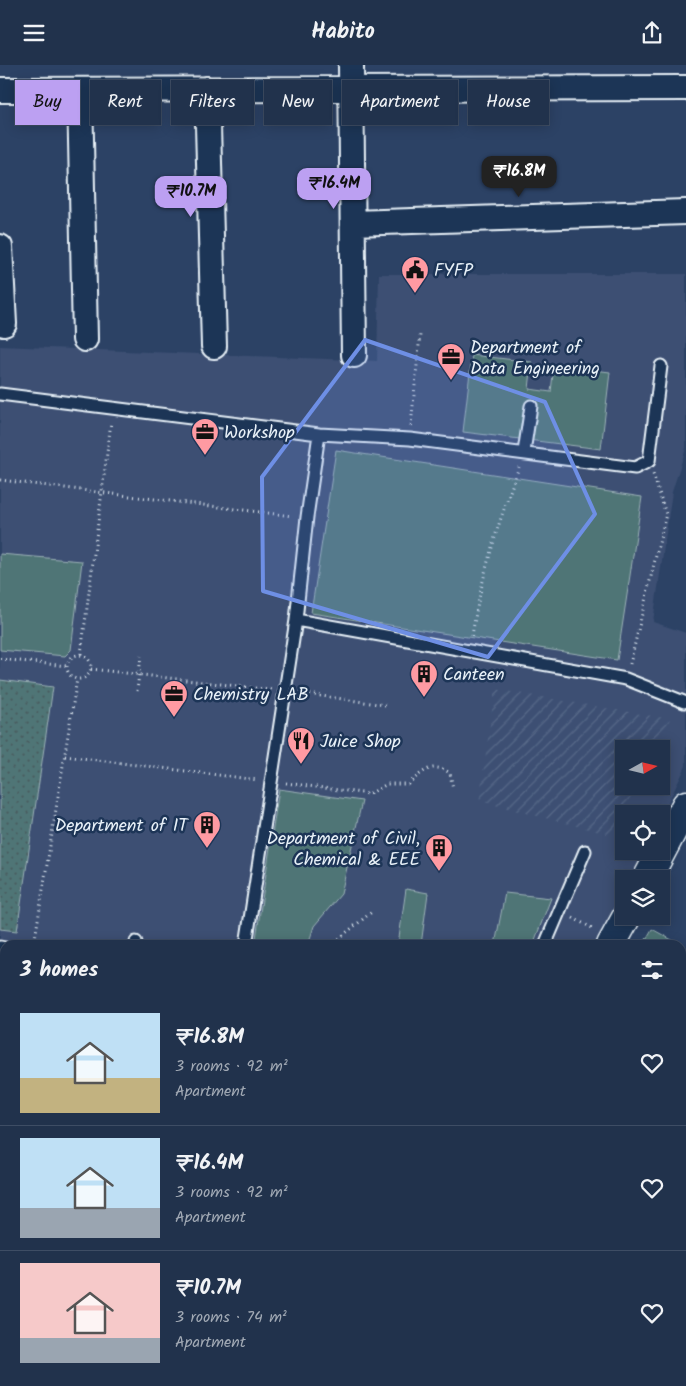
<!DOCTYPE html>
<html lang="en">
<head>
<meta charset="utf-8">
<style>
	:root { --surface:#21324c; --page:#293a53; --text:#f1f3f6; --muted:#a2aab5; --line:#3e4d64; --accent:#bca0f2 }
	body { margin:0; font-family:Kalam,sans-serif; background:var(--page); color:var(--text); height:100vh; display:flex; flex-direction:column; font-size:19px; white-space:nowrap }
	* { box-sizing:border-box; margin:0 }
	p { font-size:16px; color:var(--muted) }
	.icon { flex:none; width:28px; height:28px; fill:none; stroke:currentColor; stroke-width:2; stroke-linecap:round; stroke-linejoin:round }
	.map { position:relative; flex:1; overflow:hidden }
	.details { position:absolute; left:0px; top:875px; width:686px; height:446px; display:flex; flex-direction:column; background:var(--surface); border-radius:15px 15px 0 0; box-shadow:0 2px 12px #0003,0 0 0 1px var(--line) }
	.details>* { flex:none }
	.top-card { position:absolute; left:15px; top:15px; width:656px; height:45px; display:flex; gap:10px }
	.needle { width:32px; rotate:82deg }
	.tools { position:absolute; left:615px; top:675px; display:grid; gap:10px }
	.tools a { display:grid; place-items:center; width:55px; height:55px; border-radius:0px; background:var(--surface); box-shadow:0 2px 12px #0003,0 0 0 1px var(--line); font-size:25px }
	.price { position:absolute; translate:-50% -42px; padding:0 11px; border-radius:10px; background:var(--accent); color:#111; font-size:16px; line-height:32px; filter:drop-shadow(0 1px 2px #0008) }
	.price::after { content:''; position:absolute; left:50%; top:30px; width:15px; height:11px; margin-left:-8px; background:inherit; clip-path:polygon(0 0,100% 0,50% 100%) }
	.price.current { background:#222; color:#fff }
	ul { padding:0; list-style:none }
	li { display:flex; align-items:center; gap:15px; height:125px; padding:0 20px }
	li+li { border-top:1px solid var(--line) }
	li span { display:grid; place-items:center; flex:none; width:140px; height:100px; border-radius:0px; color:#555 }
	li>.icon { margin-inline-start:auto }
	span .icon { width:60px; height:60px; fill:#fffc; stroke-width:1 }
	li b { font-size:21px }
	h2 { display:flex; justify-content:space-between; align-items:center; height:60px; padding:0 20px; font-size:21px }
	.chip { padding:0 18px; border-radius:0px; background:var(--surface); box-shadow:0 2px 12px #0003,0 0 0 1px var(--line); font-size:18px; line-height:45px }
	.chip.current { background:var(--accent); color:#111 }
	header { display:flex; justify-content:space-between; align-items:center; height:65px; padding:0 20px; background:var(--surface); font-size:22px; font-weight:800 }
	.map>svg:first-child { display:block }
	.built { fill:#3c4f73; fill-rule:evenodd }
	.industrial { fill:url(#industrial-furrows) }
	.green { fill:#4f7476; stroke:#9cb2b7 }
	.park { fill:url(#park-dots); stroke:#9cb2b7 }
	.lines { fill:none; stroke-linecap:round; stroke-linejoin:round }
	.lane-casing { stroke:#e8f1f8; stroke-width:15 }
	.street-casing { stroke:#e8f1f8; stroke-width:28 }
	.secondary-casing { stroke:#e8f1f8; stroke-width:31 }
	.path { stroke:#e8f1f8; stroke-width:3; stroke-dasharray:1 4; stroke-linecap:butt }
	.lane { stroke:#1d3557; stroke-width:11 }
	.street { stroke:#1d3557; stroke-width:24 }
	.secondary { stroke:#1d3557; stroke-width:28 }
	.marked { fill:#6e8fe5; fill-opacity:0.2; stroke:#6e8fe5; stroke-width:4; stroke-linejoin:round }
	.labels { text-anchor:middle; stroke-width:5; stroke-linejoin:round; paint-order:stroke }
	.poi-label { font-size:18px; fill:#e8f1f8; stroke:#1d3557; text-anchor:start }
</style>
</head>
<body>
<header><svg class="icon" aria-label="menu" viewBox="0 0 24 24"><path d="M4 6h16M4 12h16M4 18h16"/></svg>Habito<svg class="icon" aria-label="share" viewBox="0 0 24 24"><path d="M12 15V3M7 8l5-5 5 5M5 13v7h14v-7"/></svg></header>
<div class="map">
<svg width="686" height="1321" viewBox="0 0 686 1321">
	<defs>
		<pattern id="industrial-furrows" width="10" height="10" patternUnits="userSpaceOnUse" patternTransform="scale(1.25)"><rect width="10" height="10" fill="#3c4f73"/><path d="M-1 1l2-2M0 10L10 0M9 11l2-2" fill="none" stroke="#586988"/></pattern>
		<pattern id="park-dots" width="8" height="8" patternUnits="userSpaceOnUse" patternTransform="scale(1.25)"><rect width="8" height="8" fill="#4f7476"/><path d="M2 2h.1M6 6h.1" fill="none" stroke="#4a5c5e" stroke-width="1.8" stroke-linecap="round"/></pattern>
	</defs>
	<rect width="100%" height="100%" fill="#2c4265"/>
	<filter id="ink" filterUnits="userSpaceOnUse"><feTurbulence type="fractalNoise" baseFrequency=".02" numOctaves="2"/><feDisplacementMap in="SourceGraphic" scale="10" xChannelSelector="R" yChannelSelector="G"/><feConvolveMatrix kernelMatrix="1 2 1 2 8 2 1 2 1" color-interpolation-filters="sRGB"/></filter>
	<g filter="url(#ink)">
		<path class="built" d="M379 209H686V383L672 427 653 557 686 568V701L661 752V749H624V786H644L631 814H624V829L598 880H5V1316H373L371 1321H0V281L377 296ZM624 684H661V721H624Z"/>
		<path class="industrial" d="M495 624 670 654 655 684H624V721H636L611 770 479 736Z"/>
		<path class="green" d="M472 290 532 297 529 324 551 327 554 300 610 307 601 384 463 367Z
			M336 385 642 432 617 595 311 548Z
			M0 489 82 496 71 585 65 591 0 585Z
			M279 724 362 736 341 829 314 861 308 880H255Z
			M406 824 428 828 421 880H398Z
			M505 828 551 833 533 880H495Z
			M652 864 681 880H648L644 878Z
			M0 986H5V1055H0Z"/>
		<path class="park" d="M0 615 53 622 17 866 0 864Z
			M5 1196V1316H304V1321H0V1201Z"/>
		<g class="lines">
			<defs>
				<path id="lane" d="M0 329 319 369 307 452 296 555 246 880
					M319 369 410 374 635 403 649 396 661 301
					M524 387 531 341
					M296 555 626 614 684 637
					M136 880V877
					M545 880 585 786
					M0 882 5 883
					M681 912 686 915
					M681 1008 686 1010
					M0 1087 5 1086"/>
				<path id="street" d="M351 0 354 290
					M207 24 214 281
					M0 25 686 23
					M80 25 85 274
					M353 158 686 147
					M0 182 4 259
					M681 1289 686 1291"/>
				<path id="secondary" d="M647 814 686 740
					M611 880 627 851
					M394 1321 396 1316"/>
			</defs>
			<use href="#lane" class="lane-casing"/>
			<use href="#street" class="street-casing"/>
			<use href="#secondary" class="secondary-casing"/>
			<path class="path" d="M411 361 420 270
				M0 415 292 451
				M472 571C481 513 498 458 519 402
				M81 589 111 357
				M67 602a12 12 0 1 1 24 0a12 12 0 1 1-24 0Z
				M0 594 67 601
				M630 599 666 449 653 409
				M91 604 272 625
				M137 626 141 591
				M300 628 385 640
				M65 691 258 715
				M286 718 369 729 387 719H408C423 707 431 696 450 708L453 724
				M573 853 594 864
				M34 880 77 614
				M331 880 373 846
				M682 897 686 890
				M0 980 5 981"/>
			<use href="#lane" class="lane"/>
			<use href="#street" class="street"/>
			<use href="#secondary" class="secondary"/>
		</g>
	</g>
	<path class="marked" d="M365 275 545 337 595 449 488 592 263 526 262 412Z"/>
	<defs>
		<symbol id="civic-pin" viewBox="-11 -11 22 30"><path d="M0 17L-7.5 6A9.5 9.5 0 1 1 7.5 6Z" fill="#ff9aa2" stroke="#1d3557"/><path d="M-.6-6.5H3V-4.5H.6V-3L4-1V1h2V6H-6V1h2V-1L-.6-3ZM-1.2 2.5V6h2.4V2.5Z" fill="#111"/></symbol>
		<symbol id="office-pin" viewBox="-11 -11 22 30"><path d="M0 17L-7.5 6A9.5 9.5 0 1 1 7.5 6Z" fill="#ff9aa2" stroke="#1d3557"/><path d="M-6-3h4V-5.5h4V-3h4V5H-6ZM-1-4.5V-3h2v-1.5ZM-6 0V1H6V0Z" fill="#111"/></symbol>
		<symbol id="building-pin" viewBox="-11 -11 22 30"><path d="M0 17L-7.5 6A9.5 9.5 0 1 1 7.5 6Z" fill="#ff9aa2" stroke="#1d3557"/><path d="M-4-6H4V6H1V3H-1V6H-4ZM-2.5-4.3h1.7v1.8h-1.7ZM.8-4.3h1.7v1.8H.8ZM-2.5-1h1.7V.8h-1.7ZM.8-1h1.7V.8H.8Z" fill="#111"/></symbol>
		<symbol id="restaurant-pin" viewBox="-11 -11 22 30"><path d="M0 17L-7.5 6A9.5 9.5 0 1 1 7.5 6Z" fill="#ff9aa2" stroke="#1d3557"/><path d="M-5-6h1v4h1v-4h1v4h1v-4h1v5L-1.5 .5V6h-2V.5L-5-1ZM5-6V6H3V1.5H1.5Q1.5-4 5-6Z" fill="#111"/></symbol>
	</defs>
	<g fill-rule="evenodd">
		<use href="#civic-pin" x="399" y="189" width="32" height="43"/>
		<use href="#office-pin" x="435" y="276" width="32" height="43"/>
		<use href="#office-pin" x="189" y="351" width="32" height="43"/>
		<use href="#building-pin" x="408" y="593" width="32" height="43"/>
		<use href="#office-pin" x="158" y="613" width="32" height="43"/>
		<use href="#restaurant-pin" x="285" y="660" width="32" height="43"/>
		<use href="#building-pin" x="191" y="744" width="32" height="43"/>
		<use href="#building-pin" x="423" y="767" width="32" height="43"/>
	</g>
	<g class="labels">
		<g class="poi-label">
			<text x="434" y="211">FYFP</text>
			<text x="470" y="288">Department of<tspan x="470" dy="21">Data Engineering</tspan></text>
			<text x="224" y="373">Workshop</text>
			<text x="443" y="615">Canteen</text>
			<text x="193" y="635">Chemistry LAB</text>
			<text x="320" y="682">Juice Shop</text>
			<text x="188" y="766" text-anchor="end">Department of IT</text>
			<text x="420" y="779" text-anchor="end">Department of Civil,<tspan x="420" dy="21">Chemical &amp; EEE</tspan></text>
		</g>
	</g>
</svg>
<div class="tools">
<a><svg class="needle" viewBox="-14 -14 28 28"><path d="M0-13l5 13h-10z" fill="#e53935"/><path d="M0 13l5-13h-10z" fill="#a2aab5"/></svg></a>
<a><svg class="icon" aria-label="locate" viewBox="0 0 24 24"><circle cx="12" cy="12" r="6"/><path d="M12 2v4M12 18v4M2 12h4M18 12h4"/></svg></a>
<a><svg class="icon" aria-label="layers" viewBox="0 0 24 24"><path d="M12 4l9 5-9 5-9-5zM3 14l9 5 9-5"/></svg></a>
</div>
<b class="price current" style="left:519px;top:133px">₹16.8M</b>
<b class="price" style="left:334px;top:145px">₹16.4M</b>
<b class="price" style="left:191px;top:153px">₹10.7M</b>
<div class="top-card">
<a class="chip current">Buy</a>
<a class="chip">Rent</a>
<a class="chip">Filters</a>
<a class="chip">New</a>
<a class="chip">Apartment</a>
<a class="chip">House</a>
</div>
<section class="details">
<h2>3 homes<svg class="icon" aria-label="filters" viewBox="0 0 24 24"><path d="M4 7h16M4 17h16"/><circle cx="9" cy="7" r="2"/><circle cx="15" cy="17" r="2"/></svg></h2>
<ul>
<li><span style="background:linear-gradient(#bfe0f5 65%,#c2b280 0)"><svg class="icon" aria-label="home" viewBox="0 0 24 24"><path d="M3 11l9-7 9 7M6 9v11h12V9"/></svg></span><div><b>₹16.8M</b><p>3 rooms · 92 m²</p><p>Apartment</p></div><svg class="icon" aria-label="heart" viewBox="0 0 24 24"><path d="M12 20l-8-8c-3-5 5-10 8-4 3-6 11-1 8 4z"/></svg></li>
<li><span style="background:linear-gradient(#bfe0f5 70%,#9aa5b1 0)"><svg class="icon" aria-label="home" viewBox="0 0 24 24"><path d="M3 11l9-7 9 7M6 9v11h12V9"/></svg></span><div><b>₹16.4M</b><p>3 rooms · 92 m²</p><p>Apartment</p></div><svg class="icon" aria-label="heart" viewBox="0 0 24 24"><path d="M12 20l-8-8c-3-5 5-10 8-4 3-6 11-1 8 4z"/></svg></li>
<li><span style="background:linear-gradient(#f6c9c9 75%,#9aa5b1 0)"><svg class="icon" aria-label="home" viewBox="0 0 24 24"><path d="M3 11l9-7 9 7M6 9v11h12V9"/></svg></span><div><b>₹10.7M</b><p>3 rooms · 74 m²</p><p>Apartment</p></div><svg class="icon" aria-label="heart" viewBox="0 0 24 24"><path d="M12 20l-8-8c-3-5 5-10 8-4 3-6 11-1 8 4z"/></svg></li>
</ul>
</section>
</div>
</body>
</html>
